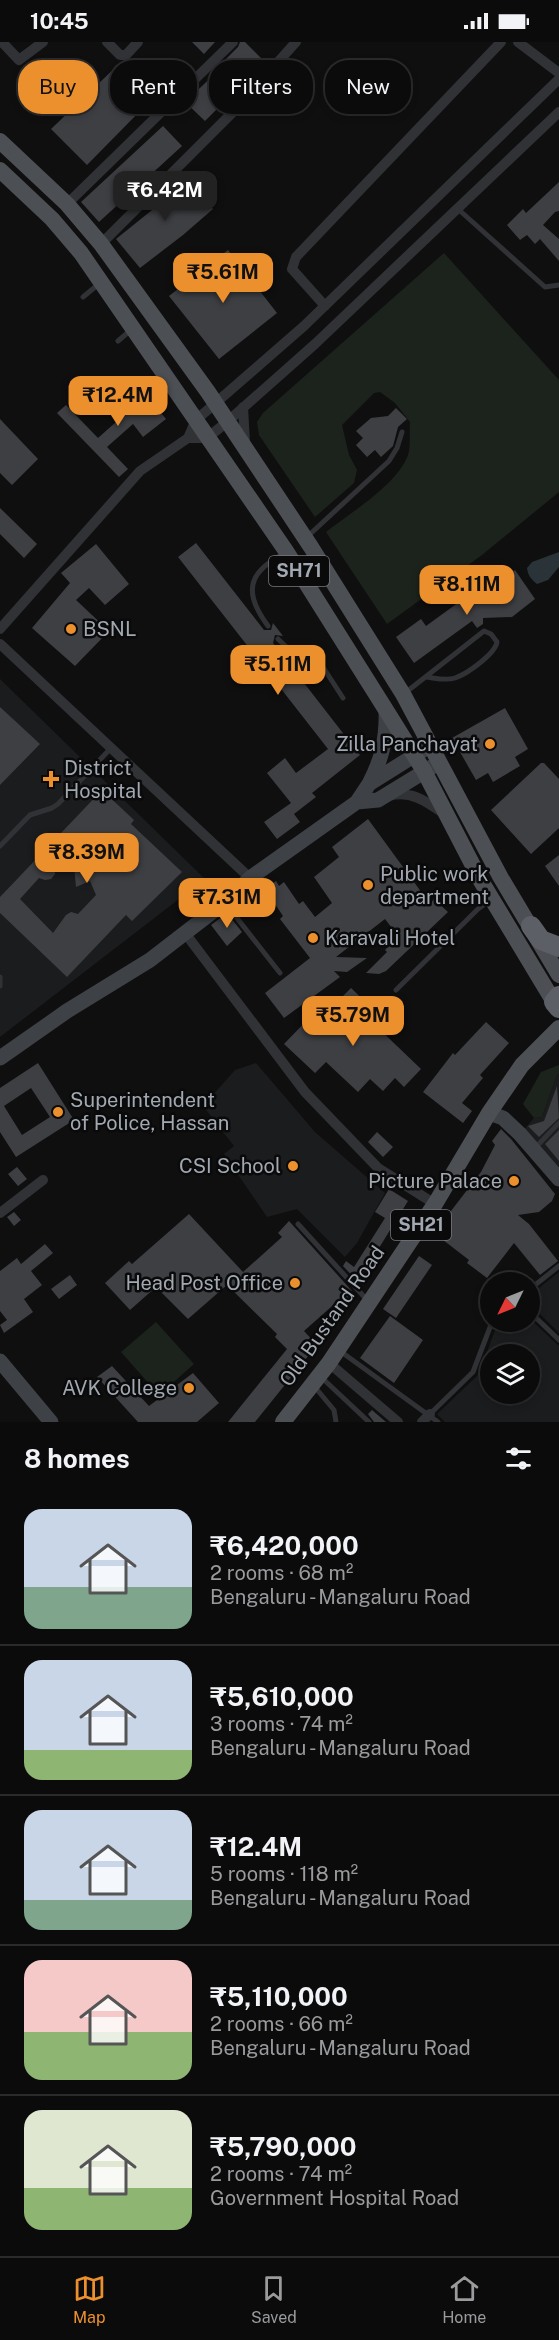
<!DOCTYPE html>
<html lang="en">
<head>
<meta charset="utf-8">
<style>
	:root { --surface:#0b0b0c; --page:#19191a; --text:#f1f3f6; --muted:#9a9b9d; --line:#2b2b2d; --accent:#eb902d }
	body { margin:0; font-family:"Public Sans",sans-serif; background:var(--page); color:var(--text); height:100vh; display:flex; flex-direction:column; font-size:22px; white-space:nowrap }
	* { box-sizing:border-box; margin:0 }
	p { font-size:20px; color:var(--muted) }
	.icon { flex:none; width:33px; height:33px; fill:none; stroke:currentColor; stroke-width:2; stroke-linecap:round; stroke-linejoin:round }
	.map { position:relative; height:1380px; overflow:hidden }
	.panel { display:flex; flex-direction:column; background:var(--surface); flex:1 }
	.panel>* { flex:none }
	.guide { position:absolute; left:18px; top:18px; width:524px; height:54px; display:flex; gap:12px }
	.needle { width:39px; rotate:227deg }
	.buttons { position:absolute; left:480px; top:1230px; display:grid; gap:12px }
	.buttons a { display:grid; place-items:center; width:60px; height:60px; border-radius:50%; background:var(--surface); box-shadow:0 3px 9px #0003,0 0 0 2px var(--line); font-size:30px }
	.price { position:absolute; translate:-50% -51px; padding:0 14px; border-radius:12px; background:var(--accent); color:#111; font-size:20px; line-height:39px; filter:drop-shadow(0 2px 3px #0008) }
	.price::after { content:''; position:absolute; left:50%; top:36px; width:18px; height:14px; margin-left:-9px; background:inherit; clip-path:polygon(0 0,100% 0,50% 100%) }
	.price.current { background:#222; color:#fff }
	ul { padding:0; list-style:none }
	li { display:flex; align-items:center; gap:18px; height:150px; padding:0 24px }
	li+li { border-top:2px solid var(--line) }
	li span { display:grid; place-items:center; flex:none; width:168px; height:120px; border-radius:18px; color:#555 }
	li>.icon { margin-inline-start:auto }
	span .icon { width:72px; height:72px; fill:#fffc; stroke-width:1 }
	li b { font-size:26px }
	h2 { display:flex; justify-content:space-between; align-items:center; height:72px; padding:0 24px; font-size:26px }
	.tag { padding:0 21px; border-radius:24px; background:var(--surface); box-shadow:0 3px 9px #0003,0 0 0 2px var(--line); font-size:21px; line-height:54px }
	.tag.current { background:var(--accent); color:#111 }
	.status { display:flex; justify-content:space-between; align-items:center; height:42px; padding:0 30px; background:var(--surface); direction:ltr }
	.status svg { height:16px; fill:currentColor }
	.dock { display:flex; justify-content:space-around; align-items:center; height:84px; border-top:2px solid var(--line); background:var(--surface); font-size:16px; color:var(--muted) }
	.dock a { display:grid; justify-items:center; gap:3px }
	.dock .current { color:var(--accent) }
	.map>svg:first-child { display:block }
	.built { fill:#1b1c1d; fill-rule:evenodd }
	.green { fill:#1c231c }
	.water { fill:#293338 }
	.building { fill:#3e3f43; fill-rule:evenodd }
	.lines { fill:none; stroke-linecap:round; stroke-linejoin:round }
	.lane { stroke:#303235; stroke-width:5 }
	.street { stroke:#303235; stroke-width:10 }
	.secondary { stroke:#3e4145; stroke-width:15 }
	.primary { stroke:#4c4f54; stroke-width:16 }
	.highway { stroke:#5c6066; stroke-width:20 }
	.poi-dot { fill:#eb902d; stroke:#0a0a0b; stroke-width:2 }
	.labels { text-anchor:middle; stroke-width:5; stroke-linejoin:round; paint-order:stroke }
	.shield { fill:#0a0a0b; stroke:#74797f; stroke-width:1.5 }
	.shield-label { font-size:18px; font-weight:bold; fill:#a1a8b1 }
	.poi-label { font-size:20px; fill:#a1a8b1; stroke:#0a0a0b; text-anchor:start }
	.street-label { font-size:20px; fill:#a1a8b1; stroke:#0a0a0b }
</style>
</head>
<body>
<div class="status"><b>10:45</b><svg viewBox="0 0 49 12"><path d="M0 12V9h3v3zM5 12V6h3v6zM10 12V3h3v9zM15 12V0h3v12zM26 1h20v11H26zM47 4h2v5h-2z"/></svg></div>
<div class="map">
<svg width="559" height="1380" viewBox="0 0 559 1380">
	<rect width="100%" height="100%" fill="#0f0f10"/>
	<path class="built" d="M0 637 205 837 0 995Z
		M256 1021 315 1090 385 1151 357 1201 345 1215 297 1167 267 1175 224 1112 234 1104 203 1064 235 1028Z
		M559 1032V1137L520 1092 534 1076 542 1075 557 1033Z
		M559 1230V1291L530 1262V1253Z
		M530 1277 559 1304V1380H445L437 1372 479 1332 498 1280H530ZM490 1312H530V1352H490Z"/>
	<path class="green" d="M444 211 559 338V450L482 513 387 582 326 490C350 471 397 443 408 413 411 403 409 389 410 380L395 361 380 350 374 351 342 383 349 413 357 428 354 441 315 475 259 393 257 380 263 371Z
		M559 1023V1032L557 1033 542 1075 534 1076 523 1062 541 1030Z
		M156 1280 194 1322 159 1353 121 1310Z"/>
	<path class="water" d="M559 510V525L548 538 537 542C531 537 528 534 527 526L532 520Z"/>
	<path class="building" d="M192 0H215L204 12Z
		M240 0H245L261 16 229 49 232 52 205 79 185 60 217 30 215 28 238 5Z
		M120 21H123L145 43 160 29 174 44 148 65 146 63 87 123 51 87Z
		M163 84 182 104 99 180 81 160Z
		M183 134 213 167 183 193 140 226 116 197 157 164 154 160Z
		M559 140V169L555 170 543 183 559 197V219L540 197 535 202 527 193 520 198 507 183 523 167 526 171Z
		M228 208 277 271 219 317 169 254Z
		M141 346 166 377 143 395 133 382 107 405 128 427 119 435 57 371 66 363 98 396 125 372 119 364Z
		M396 366 407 377 398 385 393 404 381 415 375 408 367 415 356 403 363 396 356 389 371 376 388 374Z
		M0 377 38 417 12 443 0 431Z
		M0 466 37 502 24 516 0 492Z
		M196 501 264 588H271L273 581 283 594 275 593 273 601 360 713 312 751 316 755 294 772 300 780 277 797 264 780 291 761 267 731 285 716 296 731 328 707 178 515Z
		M96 502 129 542 105 563 89 546 76 558 109 589 75 624 32 586 70 541 61 531Z
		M515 528 535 557 512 575 483 576V582L477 586 472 579 414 621 396 595 421 577 426 584 477 547 482 554Z
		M0 665 40 702 0 743Z
		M505 666 528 707 515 715 520 724 493 740 488 731 476 738 452 696Z
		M541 721H544L559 737V786L531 812 491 768Z
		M102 748 134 778 131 782 182 830 132 879 126 873 67 935 0 871V855ZM72 802 76 845 90 839 96 853 78 872 71 870 66 873 53 891 20 857 39 836 45 838 51 837 55 832V821Z
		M368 777 430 862 434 857 448 870 386 929 379 932 366 931 387 910 385 908 398 894 385 877 336 915 367 916 347 930 334 929 340 935 284 976 265 951 310 916 280 877 283 874 265 847 276 839 279 844 284 840 299 862 303 859 315 875 332 861 314 835 339 815 332 805Z
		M559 813V844L545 824Z
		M227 871 242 890 227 904 211 883Z
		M351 946 380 974 373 981 421 1027 404 1045 395 1036 383 1049 370 1037 358 1050 326 1020 315 1031 284 1002 312 973 323 984 340 967 335 962Z
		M486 980 509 1001 480 1033 483 1036 462 1061 472 1069 463 1081 423 1050 453 1011 455 1013Z
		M38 1021 74 1078 16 1115 0 1090V1046ZM31 1046 50 1075 22 1093 4 1064Z
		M557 1044 559 1076 539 1095 528 1084 544 1079Z
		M501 1087 511 1097 555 1152 552 1159 539 1170 518 1173 529 1182 558 1219 540 1233 514 1201 487 1236 467 1221 469 1218 434 1191 481 1130 495 1103 492 1099Z
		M559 1088V1119L545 1102Z
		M377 1090 393 1105 383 1115 368 1100Z
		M17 1125 27 1137 18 1144 8 1132Z
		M389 1147 408 1159 358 1240 343 1224 346 1219 354 1225 385 1176 375 1170Z
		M14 1170 21 1178 14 1184 7 1175Z
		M189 1172 243 1230 282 1195 278 1191 289 1179 352 1249 344 1262 340 1257 304 1289 317 1303 255 1380H228L287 1307 275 1295 277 1292 227 1243 188 1277 156 1245 130 1268 105 1241 129 1219 132 1222Z
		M45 1202 53 1211 31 1229 42 1243 24 1257 33 1270 4 1291 0 1283 7 1278 0 1269V1229L17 1216 21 1222Z
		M419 1214 432 1223 396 1276 383 1267Z
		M70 1233 77 1243 59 1257 51 1247Z
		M390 1274 423 1298 394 1341 360 1316Z
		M112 1324 149 1364 193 1331 219 1361 197 1380H138L97 1335Z
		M372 1368 386 1380H374L368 1372Z"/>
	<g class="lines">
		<path class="lane" d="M458 167 545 245 559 243
			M83 255 100 241
			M118 299 132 287
			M308 494 389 419 397 406 402 390
			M268 584C257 569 243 546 261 528 267 521 277 516 284 511
			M278 597 295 613 321 622 343 656
			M405 651 484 589 491 592 497 600C495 612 467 632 455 636 446 639 435 636 426 635
			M0 804 30 773 52 766 58 762 111 706
			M226 862 280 931
			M0 935V944
			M396 948 478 867 490 858
			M535 1106 559 1081
			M298 1182 368 1259
			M530 1247 559 1224
			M530 1270 559 1298
			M340 1309 438 1380
			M321 1335 369 1380
			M314 1344 334 1368 336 1380
			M430 1372 473 1330 492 1280"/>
		<path class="street" d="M2 0 19 18 43 0
			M107 0 120 13H126L138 0
			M518 0 559 31
			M67 162 233 0
			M101 202 238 65 296 0
			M325 264 292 227 296 215 501 0
			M243 365 245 401
			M188 396 196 378 304 284 559 37
			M0 587 140 429 188 396H207L227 380 315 302 559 70
			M0 602 250 836
			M389 754C410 748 426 759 443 771
			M185 891 305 1050 378 1126 435 1162
			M0 1171 43 1138
			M329 1321 398 1380
			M422 1380 430 1372"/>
		<path class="secondary" d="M369 742C382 717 387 696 386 668
			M357 760 369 742 431 703
			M0 1016 67 969 150 918 229 857 250 836 357 760 378 758 435 723
			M489 1071 503 1076 520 1092 559 1137
			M0 1319 51 1380"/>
		<path class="primary" d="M0 99 67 162 101 202 208 350 311 505 403 652 501 836 559 933
			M0 128 52 177 81 211 286 509 386 668 424 729 481 839 554 960
			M283 1380 329 1321 435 1162 489 1071 522 1023 559 986"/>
		<path class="highway" d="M531 884 541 898 559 905
			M559 954 554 960 559 966"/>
	</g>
	<g class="poi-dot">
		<circle cx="71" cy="587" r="6"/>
		<circle cx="490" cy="702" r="6"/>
		<path d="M48 728h6v6h6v6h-6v6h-6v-6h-6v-6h6z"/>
		<circle cx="368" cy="843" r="6"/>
		<circle cx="313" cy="896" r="6"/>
		<circle cx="58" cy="1070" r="6"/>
		<circle cx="293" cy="1124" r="6"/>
		<circle cx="514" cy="1139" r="6"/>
		<circle cx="295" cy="1241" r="6"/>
		<circle cx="189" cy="1346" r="6"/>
	</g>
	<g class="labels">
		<g class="shield">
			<rect x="269" y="514" width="60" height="30" rx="4.5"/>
			<rect x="391" y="1168" width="60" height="30" rx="4.5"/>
		</g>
		<g class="shield-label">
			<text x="299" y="535">SH71</text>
			<text x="421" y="1189">SH21</text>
		</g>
		<g class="poi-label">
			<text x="83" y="594">BSNL</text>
			<text x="478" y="709" text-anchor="end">Zilla Panchayat</text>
			<text x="64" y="733">District<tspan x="64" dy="23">Hospital</tspan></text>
			<text x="380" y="839">Public work<tspan x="380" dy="23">department</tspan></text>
			<text x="325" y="903">Karavali Hotel</text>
			<text x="70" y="1065">Superintendent<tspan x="70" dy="23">of Police, Hassan</tspan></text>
			<text x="281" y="1131" text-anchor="end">CSI School</text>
			<text x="502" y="1146" text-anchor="end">Picture Palace</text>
			<text x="283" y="1248" text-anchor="end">Head Post Office</text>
			<text x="177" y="1353" text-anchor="end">AVK College</text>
		</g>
		<g class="street-label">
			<text transform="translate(332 1274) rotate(-55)" y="7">Old Bustand Road</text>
		</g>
	</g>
</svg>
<div class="buttons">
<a><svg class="needle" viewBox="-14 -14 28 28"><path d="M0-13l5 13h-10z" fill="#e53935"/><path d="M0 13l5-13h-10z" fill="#9a9b9d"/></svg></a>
<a><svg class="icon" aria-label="layers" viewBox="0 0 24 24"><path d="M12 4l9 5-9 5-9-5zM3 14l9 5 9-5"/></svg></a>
</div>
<b class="price current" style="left:165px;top:180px">₹6.42M</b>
<b class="price" style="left:223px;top:262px">₹5.61M</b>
<b class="price" style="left:118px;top:385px">₹12.4M</b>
<b class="price" style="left:467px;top:574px">₹8.11M</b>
<b class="price" style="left:278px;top:654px">₹5.11M</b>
<b class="price" style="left:87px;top:842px">₹8.39M</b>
<b class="price" style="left:227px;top:887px">₹7.31M</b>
<b class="price" style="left:353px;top:1005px">₹5.79M</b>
<div class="guide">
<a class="tag current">Buy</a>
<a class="tag">Rent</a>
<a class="tag">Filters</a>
<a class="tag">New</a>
</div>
</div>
<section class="panel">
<h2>8 homes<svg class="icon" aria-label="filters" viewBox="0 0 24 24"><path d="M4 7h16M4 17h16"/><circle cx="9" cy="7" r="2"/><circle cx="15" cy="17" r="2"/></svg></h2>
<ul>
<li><span style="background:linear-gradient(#c9d6e8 65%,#7fa58c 0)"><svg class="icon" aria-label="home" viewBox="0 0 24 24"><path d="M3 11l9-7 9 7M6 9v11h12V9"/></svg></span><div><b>₹6,420,000</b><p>2 rooms · 68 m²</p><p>Bengaluru - Mangaluru Road</p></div></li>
<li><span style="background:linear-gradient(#c9d6e8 75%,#8fb573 0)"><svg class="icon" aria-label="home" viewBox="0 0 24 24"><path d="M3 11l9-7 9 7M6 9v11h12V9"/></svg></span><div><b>₹5,610,000</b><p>3 rooms · 74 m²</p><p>Bengaluru - Mangaluru Road</p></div></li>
<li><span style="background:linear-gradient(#c9d6e8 75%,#7fa58c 0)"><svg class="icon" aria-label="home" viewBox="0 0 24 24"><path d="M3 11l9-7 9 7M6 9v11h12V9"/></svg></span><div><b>₹12.4M</b><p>5 rooms · 118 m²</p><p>Bengaluru - Mangaluru Road</p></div></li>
<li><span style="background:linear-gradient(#f6c9c9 60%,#8fb573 0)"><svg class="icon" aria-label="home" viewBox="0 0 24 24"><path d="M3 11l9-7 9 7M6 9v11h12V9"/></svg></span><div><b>₹5,110,000</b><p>2 rooms · 66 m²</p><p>Bengaluru - Mangaluru Road</p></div></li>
<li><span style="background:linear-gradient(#dfe7d0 65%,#8fb573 0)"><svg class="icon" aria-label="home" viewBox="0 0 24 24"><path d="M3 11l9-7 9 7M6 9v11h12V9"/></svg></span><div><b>₹5,790,000</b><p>2 rooms · 74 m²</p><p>Government Hospital Road</p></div></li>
</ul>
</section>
<nav class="dock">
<a class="current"><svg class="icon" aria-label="map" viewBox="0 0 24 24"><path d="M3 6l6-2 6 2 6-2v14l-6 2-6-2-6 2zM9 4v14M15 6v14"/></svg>Map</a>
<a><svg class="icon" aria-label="saved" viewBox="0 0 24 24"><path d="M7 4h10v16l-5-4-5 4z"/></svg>Saved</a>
<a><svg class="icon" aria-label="home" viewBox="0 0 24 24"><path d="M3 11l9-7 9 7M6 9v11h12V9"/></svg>Home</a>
</nav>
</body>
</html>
